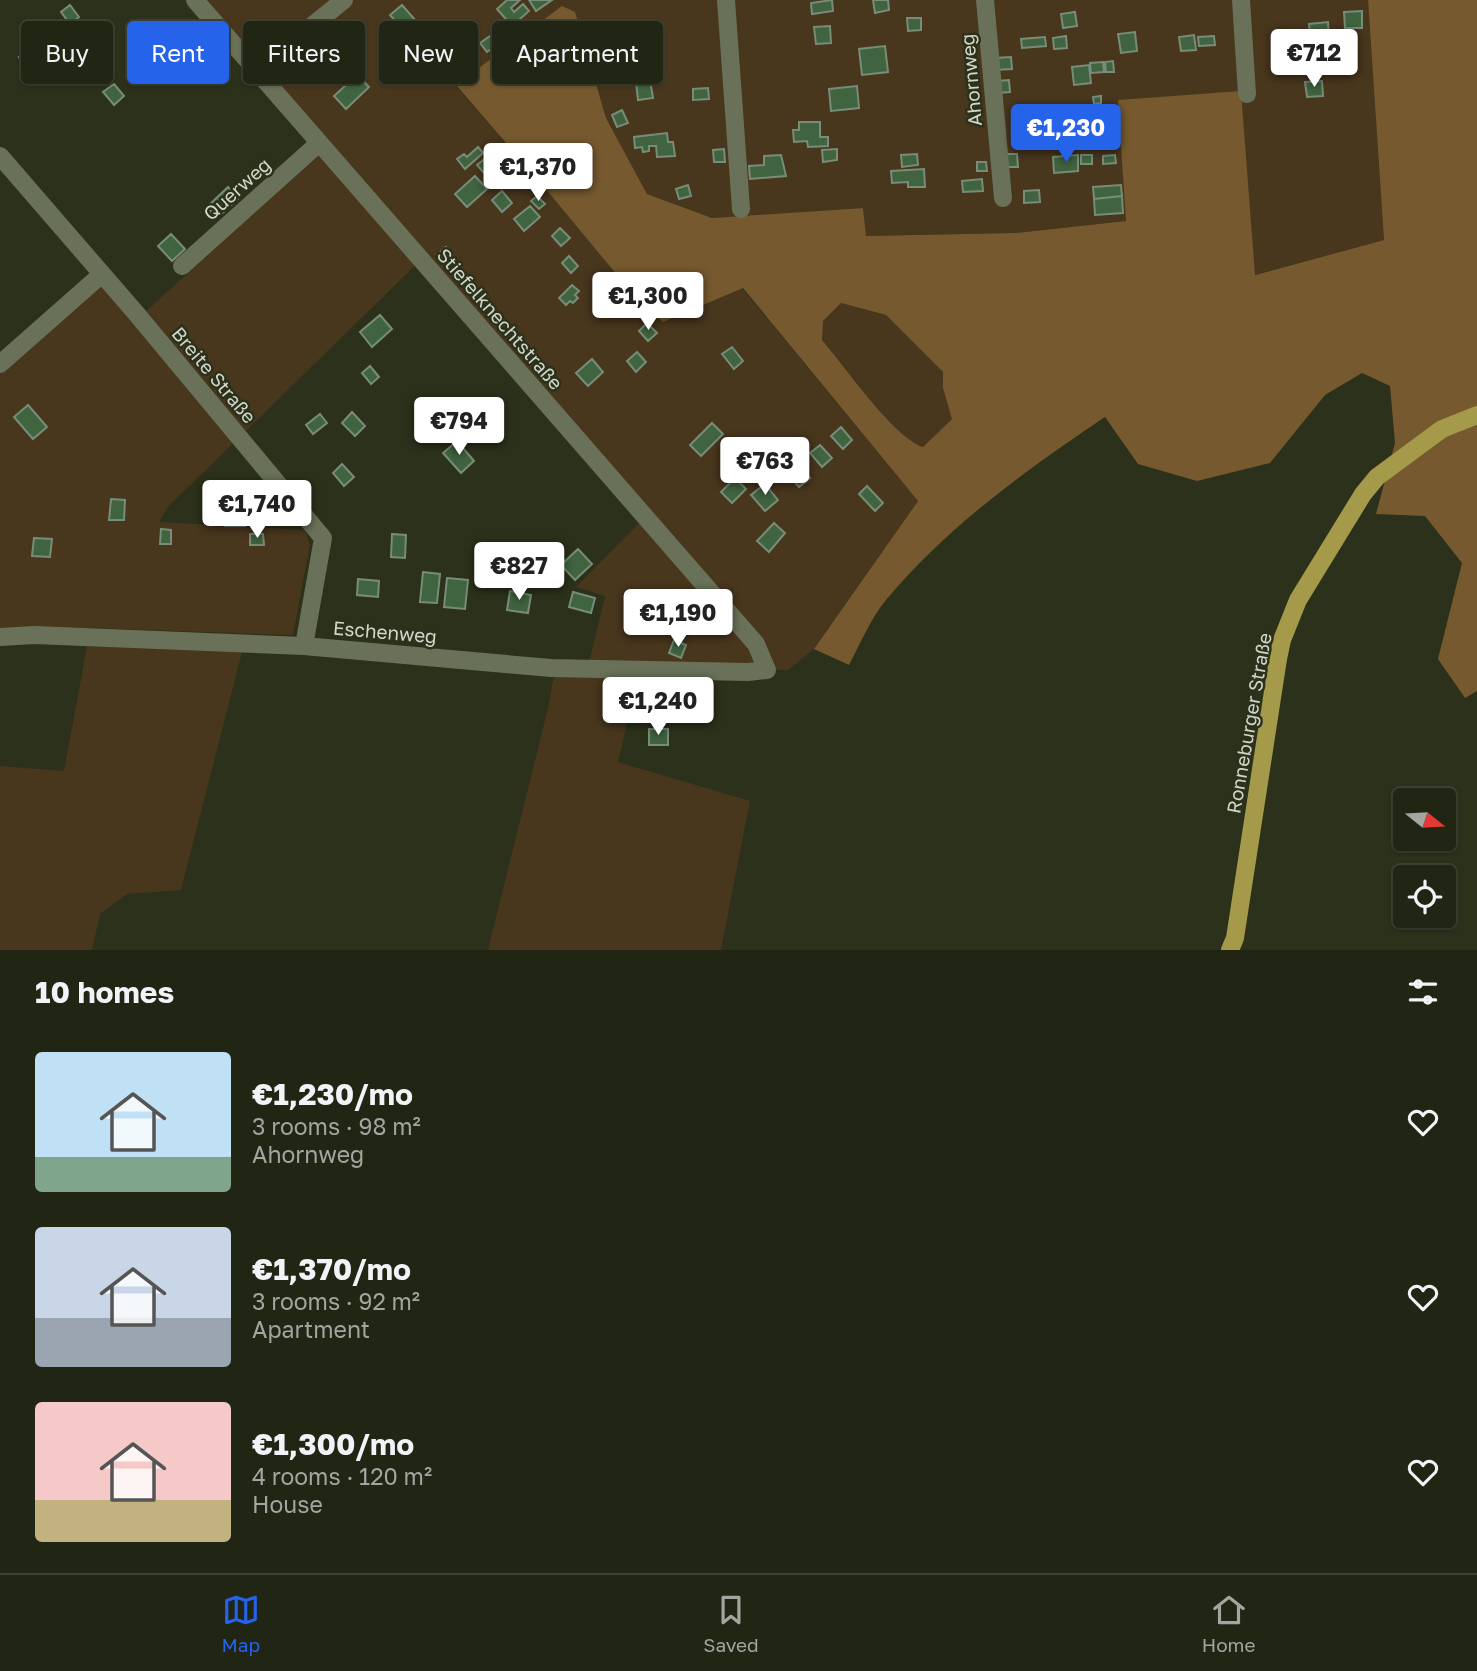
<!DOCTYPE html>
<html lang="en">
<head>
<meta charset="utf-8">
<style>
	:root { --surface:#202514; --page:#2d3122; --text:#f1f3f6; --muted:#a2a5a0; --line:#3d4234; --accent:#2563eb }
	body { margin:0; font-family:"Golos Text",sans-serif; background:var(--page); color:var(--text); height:100vh; display:flex; flex-direction:column; font-size:26px; white-space:nowrap }
	* { box-sizing:border-box; margin:0 }
	p { font-size:23px; color:var(--muted) }
	.icon { flex:none; width:38px; height:38px; fill:none; stroke:currentColor; stroke-width:2; stroke-linecap:round; stroke-linejoin:round }
	.map { position:relative; height:950px; overflow:hidden }
	.details { display:flex; flex-direction:column; background:var(--surface); flex:1 }
	.details>* { flex:none }
	.guide { position:absolute; left:21px; top:21px; width:700px; height:63px; display:flex; gap:14px }
	.needle { width:46px; rotate:108deg }
	.tools { position:absolute; left:1393px; top:788px; display:grid; gap:14px }
	.tools a { display:grid; place-items:center; width:63px; height:63px; border-radius:7px; background:var(--surface); box-shadow:0 2px 5px #0004,0 0 0 2px var(--line); font-size:35px }
	.price { position:absolute; translate:-50% -60px; padding:0 16px; border-radius:7px; background:#fff; color:#222; font-size:23px; line-height:46px; filter:drop-shadow(0 2px 4px #0008) }
	.price::after { content:''; position:absolute; left:50%; top:42px; width:21px; height:16px; margin-left:-10px; background:inherit; clip-path:polygon(0 0,100% 0,50% 100%) }
	.price.on { background:var(--accent); color:#fff }
	ul { padding:0; list-style:none }
	li { display:flex; align-items:center; gap:21px; height:175px; padding:0 35px }
	li span { display:grid; place-items:center; flex:none; width:196px; height:140px; border-radius:7px; color:#555 }
	li>.icon { margin-inline-start:auto }
	span .icon { width:84px; height:84px; fill:#fffc; stroke-width:1 }
	li b { font-size:30px }
	h2 { display:flex; justify-content:space-between; align-items:center; height:84px; padding:0 35px; font-size:30px }
	.pill { padding:0 24px; border-radius:7px; background:var(--surface); box-shadow:0 2px 5px #0004,0 0 0 2px var(--line); font-size:24px; line-height:63px }
	.pill.on { background:var(--accent); color:#fff }
	.menu { display:flex; justify-content:space-around; align-items:center; height:98px; border-top:2px solid var(--line); background:var(--surface); font-size:19px; color:var(--muted) }
	.menu a { display:grid; justify-items:center; gap:4px }
	.menu .on { color:var(--accent) }
	.map>svg:first-child { display:block }
	.green { fill:#48361d }
	.forest { fill:#76592e; fill-rule:evenodd }
	.building { fill:#406340; stroke:#788c77; stroke-width:2 }
	.lines { fill:none; stroke-linecap:round; stroke-linejoin:round }
	.minor { stroke:#697158; stroke-width:18 }
	.major { stroke:#a49a4a; stroke-width:18 }
	.labels { text-anchor:middle; stroke-width:5; stroke-linejoin:round; paint-order:stroke }
	.street-label { font-size:19px; fill:#d2d7c9; stroke:#2b311b }
</style>
</head>
<body>
<div class="map">
<svg width="1477" height="950" viewBox="0 0 1477 950">
	<rect width="100%" height="100%" fill="#2b311b"/>
	<path class="green" d="M203 0H1368L1384 240 1254 275 1241 91 1126 221 1015 233 865 236 863 208 712 218 647 194 606 118 575 13 456 86 549 193 641 304 663 321 742 288 918 501 814 649 788 670 588 666 605 596 576 587 651 511 426 255 168 507 159 522 305 530 310 545 293 635 92 628 0 630V373L113 276 145 312 329 146Z
		M841 303 886 315 943 372V388L953 419 923 447C893 437 846 366 822 340L823 321Z
		M87 646 242 652 181 890 127 894 100 914 92 950H0V766L64 771Z
		M554 675H638L618 762 750 801 721 950H488L548 708Z"/>
	<path class="forest" d="M1368 0H1477V691L1465 698 1438 659 1462 563 1425 516 1376 514 1395 443 1390 386 1362 373 1325 395 1270 463 1197 481 1138 464 1105 417C1026 470 948 526 886 600 871 618 860 644 849 665L814 649 918 501 743 288 663 322 641 304 549 193 456 85 562 6 575 12 606 118 647 194 712 218 863 208 866 236 1015 233 1126 221 1118 100 1241 91 1255 275 1384 240ZM841 303 886 315 943 372V388L952 419 923 447C893 437 845 366 822 340L823 321Z"/>
	<path class="building" d="M507 0H520L511 8 514 12 523 4 529 11 512 26 497 9Z
		M529 0H552L536 11Z
		M832 0 833 11 812 14 811 3Z
		M873 0H888L889 10 875 13Z
		M70 5 79 17 70 24 61 12Z
		M402 5 416 21 404 31 390 15Z
		M1362 11V28H1345L1344 12Z
		M1075 12 1077 26 1063 28 1061 14Z
		M907 18H921V30L908 31Z
		M1328 22 1329 42 1311 44 1309 24Z
		M830 26 831 43 816 44 814 27Z
		M502 28 508 37 487 52 480 43Z
		M652 29 654 42 642 43 641 30Z
		M1135 32 1137 51 1121 53 1118 34Z
		M1347 34V47H1338V35Z
		M1194 35 1196 50 1181 51 1179 37Z
		M1066 36 1067 48 1054 49 1053 38Z
		M1214 36 1215 45 1199 46 1198 37Z
		M1045 37 1046 46 1022 48 1021 39Z
		M33 45 41 54 27 66 19 57Z
		M885 46 888 72 862 75 859 49Z
		M640 50 641 62 625 64 624 52Z
		M1011 57 1012 69 994 70V58Z
		M41 59 52 71 42 80 31 67Z
		M1113 61 1114 72H1106L1105 62Z
		M1103 62 1104 72 1091 73 1090 63Z
		M1089 65 1091 83 1074 85 1072 67Z
		M357 75 369 87 346 109 334 96Z
		M650 80 653 98 638 100 636 82Z
		M1009 80 1010 92 998 93 997 81Z
		M1322 81 1323 96 1307 97 1305 82Z
		M114 84 124 96 114 105 103 92Z
		M857 86 859 108 831 111 829 89Z
		M708 88 709 99 693 100V89Z
		M1101 96V103L1094 104 1093 97Z
		M1095 107 1096 120 1078 121 1077 108Z
		M622 110 628 123 617 127 612 115Z
		M799 122H820V137H828V146L808 147 807 141 794 142 793 130H799Z
		M667 133 668 142H673L675 156 657 157 656 146H649V151L643 152 642 147 635 148 634 137Z
		M478 147 483 153 465 169 457 159 464 154 467 157Z
		M724 149 725 162H714L713 150Z
		M837 149V160L823 162 822 150Z
		M917 154 918 165 902 167 901 155Z
		M1004 154H1017L1018 167H1004Z
		M781 155 786 176 750 179 749 166 764 165V156Z
		M1078 155V171L1054 173 1053 157Z
		M1081 155H1092V164H1081Z
		M1115 155 1116 163 1103 164V156Z
		M486 158 492 166 484 173 477 165Z
		M977 162H986L987 171H977Z
		M924 169 925 187H908V182L892 183 891 171Z
		M475 176 487 189 467 207 455 194Z
		M982 179 983 191 963 192 962 181Z
		M688 185 691 196 679 199 676 189Z
		M1121 185 1122 196 1094 199 1093 187Z
		M228 187 239 198 217 218 207 207Z
		M1039 190 1040 202 1024 203V191Z
		M502 191 512 203 502 212 492 200Z
		M537 196 545 204 539 209 531 201Z
		M1122 196 1123 213 1095 215 1094 199Z
		M530 206 540 217 524 231 514 219Z
		M560 228 570 238 561 246 552 236Z
		M171 234 185 249 172 261 158 246Z
		M446 247 453 256 443 263 437 255Z
		M569 256 578 266 571 273 562 263Z
		M572 285 579 291 575 295 578 298 573 303 570 301 566 305 559 298Z
		M380 315 392 329 372 347 360 332Z
		M647 323 657 333 648 341 639 331Z
		M732 347 743 361 734 369 722 354Z
		M637 352 646 362 636 372 627 361Z
		M592 359 603 372 588 386 576 373Z
		M370 366 379 377 371 384 362 373Z
		M460 401 472 415 454 431 442 418Z
		M28 405 47 427 33 439 14 417Z
		M352 412 365 426 355 436 342 423Z
		M320 414 327 423 313 434 306 425Z
		M712 423 723 434 701 456 690 445Z
		M841 427 852 440 843 449 831 436Z
		M457 441 474 461 461 473 443 453Z
		M820 445 832 458 822 467 810 453Z
		M342 464 354 477 344 486 333 473Z
		M799 466 810 478 799 487 789 475Z
		M735 478 746 489 732 503 721 492Z
		M765 484 778 500 765 511 751 495Z
		M867 486 883 503 875 511 859 494Z
		M111 499 125 500 124 520H109Z
		M225 513 246 514 245 526H225Z
		M774 523 785 533 769 552 757 541Z
		M161 529 171 530V544H160Z
		M250 534H263L264 545H250Z
		M392 534 406 535 405 558 391 557Z
		M34 538 52 539 50 557 32 556Z
		M578 549 592 564 575 580 561 565Z
		M423 572 440 574 437 603 420 602Z
		M447 578 468 580 465 609 444 607Z
		M358 579 379 581 378 597 357 595Z
		M510 591 531 595 528 613 507 610Z
		M573 592 595 598 591 613 569 607Z
		M694 609 704 617 693 631 683 623Z
		M674 640 686 645 681 658 669 653Z
		M649 729H668V745H649Z"/>
	<g class="lines">
		<path class="minor" d="M726 0 741 209
			M985 0 1003 198
			M1241 0 1247 94
			M256 71 344 0
			M0 156 135 312 323 538 304 646
			M182 266 319 143
			M0 364 102 274
			M0 637 34 635 304 646 551 668 748 672 767 670 756 644 195 0"/>
		<path class="major" d="M1230 950 1235 938 1278 659 1282 640 1298 600 1363 494 1377 477 1442 429 1477 415"/>
	</g>
	<g class="labels">
		<g class="street-label">
			<text transform="translate(971 80) rotate(-95)" y="7">Ahornweg</text>
			<text transform="translate(237 189) rotate(-42)" y="7">Querweg</text>
			<text transform="translate(500 319) rotate(49)" y="7">Stiefelknechtstraße</text>
			<text transform="translate(214 375) rotate(50)" y="7">Breite Straße</text>
			<text transform="translate(385 632) rotate(5)" y="7">Eschenweg</text>
			<text transform="translate(1249 723) rotate(-80)" y="7">Ronneburger Straße</text>
		</g>
	</g>
</svg>
<div class="tools">
<a><svg class="needle" viewBox="-14 -14 28 28"><path d="M0-13l5 13h-10z" fill="#e53935"/><path d="M0 13l5-13h-10z" fill="#a2a5a0"/></svg></a>
<a><svg class="icon" aria-label="locate" viewBox="0 0 24 24"><circle cx="12" cy="12" r="6"/><path d="M12 2v4M12 18v4M2 12h4M18 12h4"/></svg></a>
</div>
<b class="price" style="left:1314px;top:89px">€712</b>
<b class="price on" style="left:1066px;top:164px">€1,230</b>
<b class="price" style="left:538px;top:203px">€1,370</b>
<b class="price" style="left:648px;top:332px">€1,300</b>
<b class="price" style="left:459px;top:457px">€794</b>
<b class="price" style="left:765px;top:497px">€763</b>
<b class="price" style="left:257px;top:540px">€1,740</b>
<b class="price" style="left:519px;top:602px">€827</b>
<b class="price" style="left:678px;top:649px">€1,190</b>
<b class="price" style="left:658px;top:737px">€1,240</b>
<div class="guide">
<a class="pill">Buy</a>
<a class="pill on">Rent</a>
<a class="pill">Filters</a>
<a class="pill">New</a>
<a class="pill">Apartment</a>
</div>
</div>
<section class="details">
<h2>10 homes<svg class="icon" aria-label="filters" viewBox="0 0 24 24"><path d="M4 7h16M4 17h16"/><circle cx="9" cy="7" r="2"/><circle cx="15" cy="17" r="2"/></svg></h2>
<ul>
<li><span style="background:linear-gradient(#bfe0f5 75%,#7fa58c 0)"><svg class="icon" aria-label="home" viewBox="0 0 24 24"><path d="M3 11l9-7 9 7M6 9v11h12V9"/></svg></span><div><b>€1,230/mo</b><p>3 rooms · 98 m²</p><p>Ahornweg</p></div><svg class="icon" aria-label="heart" viewBox="0 0 24 24"><path d="M12 20l-8-8c-3-5 5-10 8-4 3-6 11-1 8 4z"/></svg></li>
<li><span style="background:linear-gradient(#c9d6e8 65%,#9aa5b1 0)"><svg class="icon" aria-label="home" viewBox="0 0 24 24"><path d="M3 11l9-7 9 7M6 9v11h12V9"/></svg></span><div><b>€1,370/mo</b><p>3 rooms · 92 m²</p><p>Apartment</p></div><svg class="icon" aria-label="heart" viewBox="0 0 24 24"><path d="M12 20l-8-8c-3-5 5-10 8-4 3-6 11-1 8 4z"/></svg></li>
<li><span style="background:linear-gradient(#f6c9c9 70%,#c2b280 0)"><svg class="icon" aria-label="home" viewBox="0 0 24 24"><path d="M3 11l9-7 9 7M6 9v11h12V9"/></svg></span><div><b>€1,300/mo</b><p>4 rooms · 120 m²</p><p>House</p></div><svg class="icon" aria-label="heart" viewBox="0 0 24 24"><path d="M12 20l-8-8c-3-5 5-10 8-4 3-6 11-1 8 4z"/></svg></li>
</ul>
</section>
<nav class="menu">
<a class="on"><svg class="icon" aria-label="map" viewBox="0 0 24 24"><path d="M3 6l6-2 6 2 6-2v14l-6 2-6-2-6 2zM9 4v14M15 6v14"/></svg>Map</a>
<a><svg class="icon" aria-label="saved" viewBox="0 0 24 24"><path d="M7 4h10v16l-5-4-5 4z"/></svg>Saved</a>
<a><svg class="icon" aria-label="home" viewBox="0 0 24 24"><path d="M3 11l9-7 9 7M6 9v11h12V9"/></svg>Home</a>
</nav>
</body>
</html>
